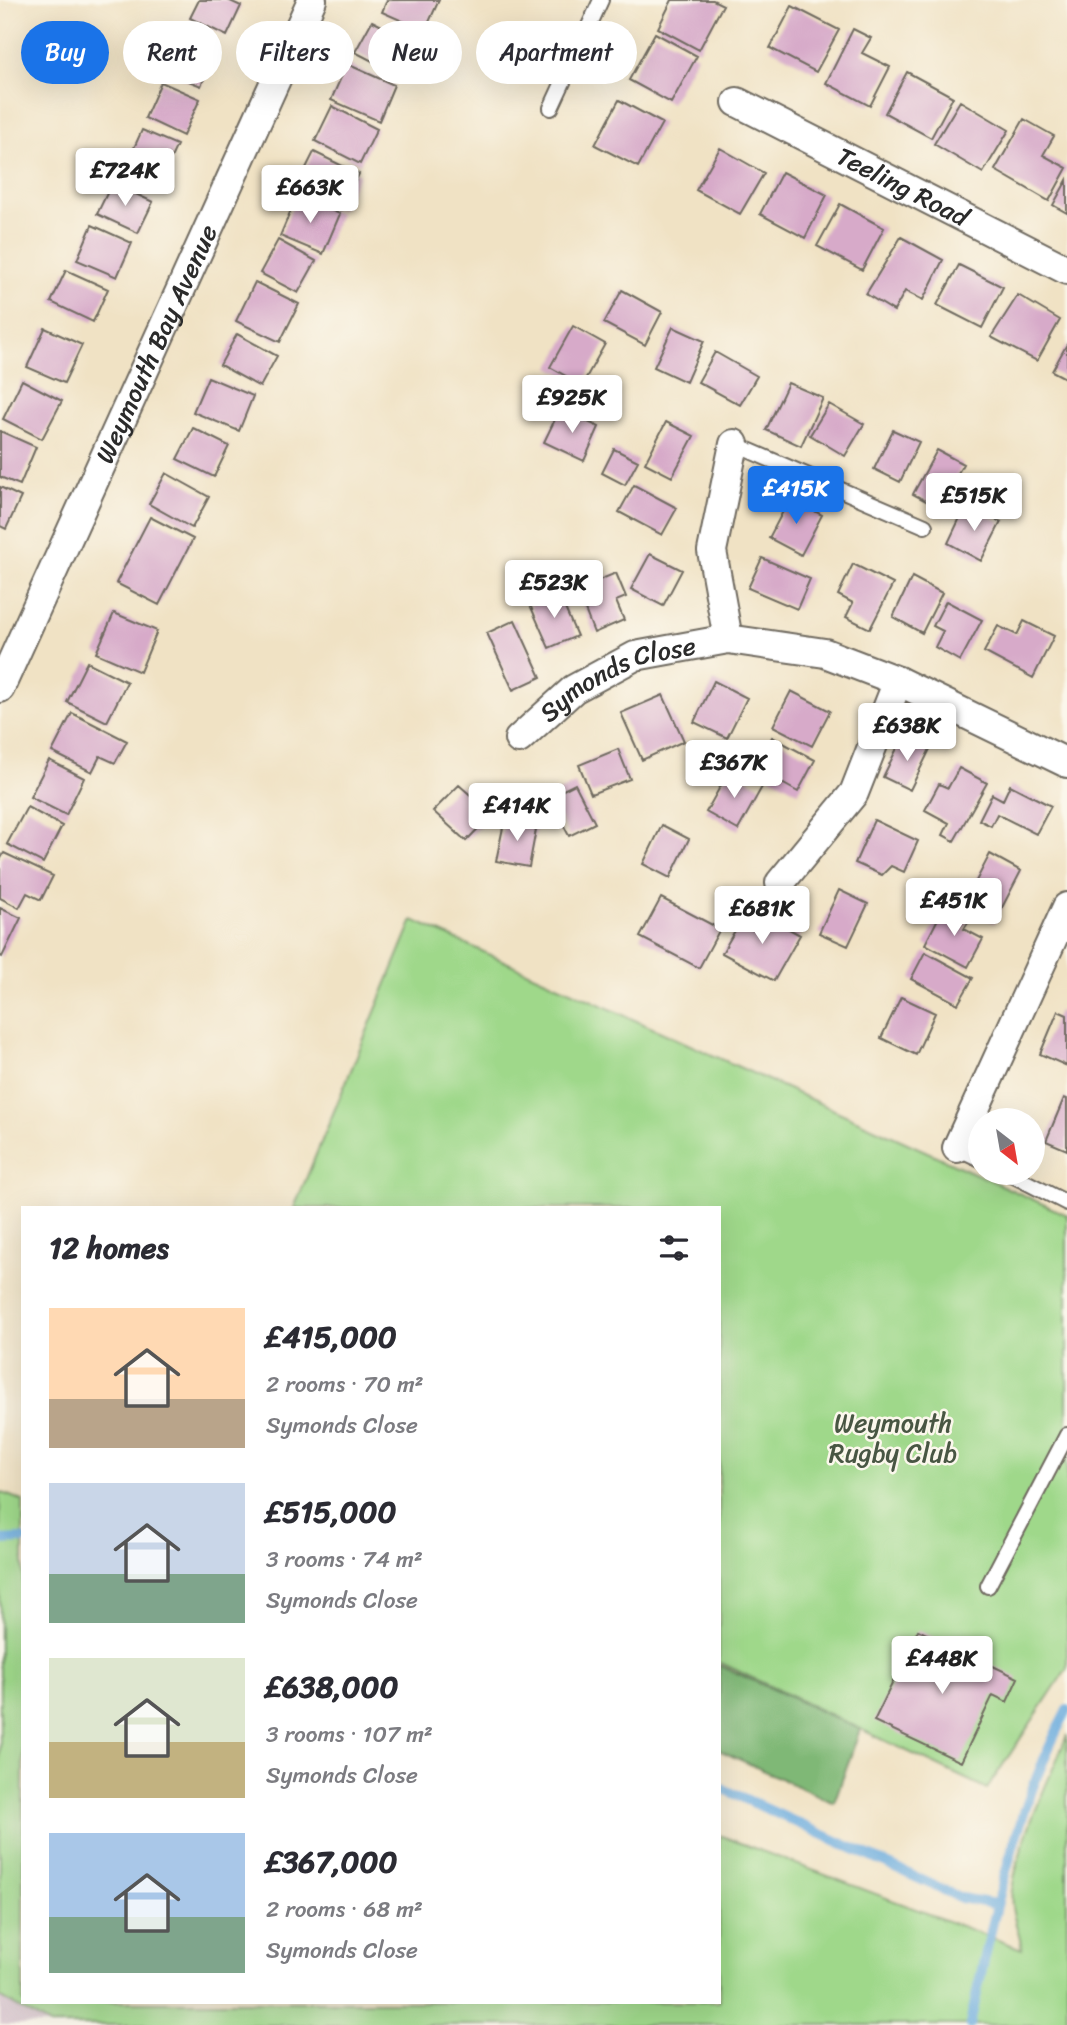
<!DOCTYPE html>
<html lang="en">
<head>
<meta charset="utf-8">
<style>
	:root { --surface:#fff; --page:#f2f2f3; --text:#2b2b33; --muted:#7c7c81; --accent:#1a73e8 }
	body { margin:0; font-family:Sriracha,sans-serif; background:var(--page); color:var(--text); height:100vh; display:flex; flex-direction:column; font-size:26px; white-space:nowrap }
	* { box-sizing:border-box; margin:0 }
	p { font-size:23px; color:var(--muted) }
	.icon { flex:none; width:38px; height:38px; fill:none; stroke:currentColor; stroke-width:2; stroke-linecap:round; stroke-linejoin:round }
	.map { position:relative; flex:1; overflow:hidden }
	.sheet { position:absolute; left:21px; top:1206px; width:700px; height:798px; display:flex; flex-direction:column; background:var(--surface); border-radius:0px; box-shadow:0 7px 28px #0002 }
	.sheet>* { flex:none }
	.guide { position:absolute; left:21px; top:21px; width:700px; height:63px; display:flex; gap:14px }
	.needle { width:46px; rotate:149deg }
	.buttons { position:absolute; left:968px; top:1108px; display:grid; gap:14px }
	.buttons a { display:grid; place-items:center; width:77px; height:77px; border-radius:50%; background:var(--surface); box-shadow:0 7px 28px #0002; font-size:35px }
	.price { position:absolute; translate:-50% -60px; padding:0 16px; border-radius:7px; background:#fff; color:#222; font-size:23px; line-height:46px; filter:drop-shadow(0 2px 4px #0008) }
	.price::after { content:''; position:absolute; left:50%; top:42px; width:21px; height:16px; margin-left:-10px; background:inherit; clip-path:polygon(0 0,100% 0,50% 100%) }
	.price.active { background:var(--accent); color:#fff }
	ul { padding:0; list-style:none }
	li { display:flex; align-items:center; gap:21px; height:175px; padding:0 28px }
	li span { display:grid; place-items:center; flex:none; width:196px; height:140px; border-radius:0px; color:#555 }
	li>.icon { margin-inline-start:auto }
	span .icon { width:84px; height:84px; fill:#fffc; stroke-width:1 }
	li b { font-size:30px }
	h2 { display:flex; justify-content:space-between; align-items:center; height:84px; padding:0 28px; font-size:30px }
	.chip { padding:0 24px; border-radius:32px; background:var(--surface); box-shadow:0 7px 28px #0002; font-size:24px; line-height:63px }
	.chip.active { background:var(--accent); color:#fff }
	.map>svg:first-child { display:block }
	.industrial { fill:#d1bdc9 }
	.green { fill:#9fd88a; stroke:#65825a; stroke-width:2 }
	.forest { fill:#7fb876; stroke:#557250; stroke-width:2 }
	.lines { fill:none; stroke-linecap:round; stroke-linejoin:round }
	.stream { stroke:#69aadd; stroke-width:10 }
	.building { fill:#d7aac9 }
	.lane-casing { stroke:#706b61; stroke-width:18 }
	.street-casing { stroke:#706b61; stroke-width:32 }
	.lane { stroke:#fff; stroke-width:14 }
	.street { stroke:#fff; stroke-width:28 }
	.labels { text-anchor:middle; stroke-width:5; stroke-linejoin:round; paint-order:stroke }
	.street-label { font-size:26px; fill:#2b2b2b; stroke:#fbf7ec }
	.park-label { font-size:26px; fill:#485643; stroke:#fbf7ec }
</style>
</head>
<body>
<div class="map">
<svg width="1067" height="2025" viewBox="0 0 1067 2025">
	<rect width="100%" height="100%" fill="#fbf7ec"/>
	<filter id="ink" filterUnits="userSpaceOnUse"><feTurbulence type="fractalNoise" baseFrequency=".0143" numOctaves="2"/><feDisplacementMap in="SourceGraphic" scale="14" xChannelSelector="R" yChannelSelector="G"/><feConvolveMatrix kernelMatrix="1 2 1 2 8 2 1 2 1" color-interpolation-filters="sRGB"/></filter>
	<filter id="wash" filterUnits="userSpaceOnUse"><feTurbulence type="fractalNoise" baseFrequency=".00686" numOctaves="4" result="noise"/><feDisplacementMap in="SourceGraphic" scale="28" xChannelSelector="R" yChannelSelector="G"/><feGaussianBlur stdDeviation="1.57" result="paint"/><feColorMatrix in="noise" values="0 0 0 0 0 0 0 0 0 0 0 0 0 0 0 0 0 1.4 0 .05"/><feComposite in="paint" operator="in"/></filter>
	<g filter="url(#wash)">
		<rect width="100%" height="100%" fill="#f0e2c4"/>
		<path class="industrial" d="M0 1997 50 2025H0Z"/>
		<path class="green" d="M413 920 1067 1215V1668L987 1789 719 1662V1208H294Z
			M0 1492 23 1501V2002H719V1835L1022 1949C1019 1930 1009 1910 1012 1890 1020 1837 1047 1785 1067 1735V2025H50L0 1997Z"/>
		<path class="forest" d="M719 1665 860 1729 834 1803 719 1750Z"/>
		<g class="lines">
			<path class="stream" d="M0 1540 23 1539
				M719 1787 961 1898 995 1904
				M970 2025C993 1917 1016 1808 1067 1710"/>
		</g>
		<g id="blocks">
			<path class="building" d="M199 0H228L241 6 227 36 190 18Z
				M387 0H439L425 31 382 12Z
				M672 0H713L723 5 699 50 658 28Z
				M792 6 839 30 816 72 770 48Z
				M372 21 417 44 401 76 355 52Z
				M178 29 218 46 201 86 161 70Z
				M853 29 871 38 862 53 890 67 870 106 826 83Z
				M655 33 697 56 671 103 629 80Z
				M347 64 394 85 379 121 331 100Z
				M907 72 953 97 931 138 885 113Z
				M161 82 200 99 183 136 145 118Z
				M619 100 662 123 638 167 595 145Z
				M960 101 1009 130 983 173 934 144Z
				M332 106 377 129 360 164 315 141Z
				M1024 119 1054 136 1043 155 1067 168 1049 201 995 170Z
				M142 130 177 145 159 184 125 168Z
				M720 148 764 173 740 214 696 190Z
				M314 152 359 174 341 210 296 188Z
				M782 172 827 195 805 238 760 214Z
				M1067 180V213L1053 205Z
				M112 183 153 202 138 233 97 214Z
				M297 196 340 214 323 254 280 236Z
				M840 204 884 228 862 270 817 246Z
				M92 225 132 243 117 277 77 260Z
				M901 237 943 260 923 300 905 291 894 311 866 294Z
				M278 240 316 261 298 293 260 273Z
				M959 265 1003 287 982 328 937 305Z
				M66 270 108 289 93 322 51 302Z
				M255 282 299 304 280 342 236 321Z
				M622 290 662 312 645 345 604 323Z
				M1018 295 1060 320 1037 361 991 337Z
				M573 326 605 344 582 385 550 367Z
				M673 327 704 341 686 382 654 367Z
				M45 328 82 345 64 383 27 367Z
				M237 334 277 356 260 387 220 365Z
				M1067 344V379L1052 371Z
				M715 352 757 376 740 405 698 382Z
				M208 377 253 396 239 431 193 412Z
				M22 380 62 401 42 439 3 419Z
				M788 383 823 398 801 446 766 430Z
				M829 404 864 424 845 456 810 435Z
				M560 409 599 427 584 461 544 442Z
				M666 422 694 436 672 477 645 463Z
				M193 428 229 446 214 477 177 459Z
				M893 430 919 442 900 482 874 469Z
				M0 431 36 447 20 485 0 477Z
				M614 449 638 461 625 485 602 473Z
				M937 450 963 464 939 508 913 494Z
				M166 473 209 497 192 528 149 504Z
				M634 485 677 508 662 535 619 512Z
				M0 487 21 497 6 529 0 526Z
				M790 498 822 515 801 555 769 538Z
				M966 505 1001 522 981 561 948 543Z
				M150 517 193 539 159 605 116 583Z
				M650 554 682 570 663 606 631 589Z
				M762 558 810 579 797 609 748 588Z
				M853 564 893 584 870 629 846 617 853 603 838 595Z
				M616 573 626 597 616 601 624 620 594 633 577 589Z
				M912 577 942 593 922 633 893 617Z
				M558 592 577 636 549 648 530 605Z
				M946 601 982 620 960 661 935 647 943 631 933 626Z
				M114 613 157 631 140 672 96 653Z
				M515 620 541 677 513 690 487 633Z
				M1024 621 1054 636 1033 678 984 652 998 626 1017 635Z
				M87 662 127 682 107 722 67 702Z
				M714 681 747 698 727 738 694 722Z
				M791 691 830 711 812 746 773 726Z
				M663 695 684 741 642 760 621 713Z
				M72 713 127 741 115 763 100 756 92 772 52 752Z
				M903 736 930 749 910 790 883 777Z
				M772 737 815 760 798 792 755 768Z
				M618 749 630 779 591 794 579 765Z
				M49 760 84 778 66 815 30 797Z
				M959 768 987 783 954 841 943 835 949 823 925 810 939 784 948 788Z
				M730 769 762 787 738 830 706 812Z
				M575 784 595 823 569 836 549 797Z
				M459 785 492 814 466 841 433 811Z
				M1010 785 1051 806 1036 834 997 814 991 826 979 820 992 794 1003 800Z
				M27 807 62 826 43 863 7 844Z
				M505 818 537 824 529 867 496 861Z
				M874 820 918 841 904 872 891 866 882 875 855 863Z
				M662 825 689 839 670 878 643 864Z
				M4 853 53 876 41 900 27 893 19 908 0 898V860Z
				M990 854 1021 871 994 923 963 906Z
				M839 890 868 904 848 946 819 933Z
				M661 898 720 929 699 968 640 937Z
				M944 907 969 921 964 929 983 939 968 967 925 944Z
				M0 908 21 918 2 957 0 956Z
				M762 914 800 935 774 981 722 953 740 922 753 930Z
				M925 952 973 978 958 1004 911 979Z
				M901 997 935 1013 916 1055 881 1038Z
				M1058 1011 1067 1015V1066L1040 1054Z
				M1064 1098 1067 1099V1150L1046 1141Z
				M918 1630 1018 1678 1007 1702 993 1695 961 1762 874 1721Z"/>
		</g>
	</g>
	<g filter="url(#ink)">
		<use href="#blocks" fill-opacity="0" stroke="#706b61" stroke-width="2"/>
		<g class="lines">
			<defs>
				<path id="lane" d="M551 108 601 0
					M734 444 925 526
					M957 1148 980 1159
					M1006 1172 1067 1203
					M988 1586 1067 1435"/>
				<g id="street">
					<path id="s1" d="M737 102 1067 270"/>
					<path d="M728 639 712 551 734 444"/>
					<path id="s2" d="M0 688 312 0"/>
					<path id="s3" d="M519 739 574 689 635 656 728 639 825 653 898 681 1067 763"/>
					<path d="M780 883 854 793 898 681"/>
					<path d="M957 1148 1067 907"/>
				</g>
			</defs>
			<use href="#lane" class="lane-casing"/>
			<use href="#street" class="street-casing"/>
			<use href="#lane" class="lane"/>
			<use href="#street" class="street"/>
		</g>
	</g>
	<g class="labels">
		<g class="street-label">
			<text dy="9" stroke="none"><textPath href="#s1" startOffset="186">Teeling Road</textPath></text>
			<text dy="9" stroke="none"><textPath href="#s2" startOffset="378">Weymouth Bay Avenue</textPath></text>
			<text dy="9" stroke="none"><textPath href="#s3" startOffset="119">Symonds Close</textPath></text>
		</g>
		<g class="park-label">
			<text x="893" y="1432">Weymouth<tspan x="893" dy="30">Rugby Club</tspan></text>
		</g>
	</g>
</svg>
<div class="buttons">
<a><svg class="needle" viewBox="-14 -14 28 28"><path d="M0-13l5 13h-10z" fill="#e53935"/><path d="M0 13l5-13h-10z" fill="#7c7c81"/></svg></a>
</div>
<b class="price" style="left:125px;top:208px">£724K</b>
<b class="price" style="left:310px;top:225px">£663K</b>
<b class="price" style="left:572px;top:435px">£925K</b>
<b class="price active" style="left:796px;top:526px">£415K</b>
<b class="price" style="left:974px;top:533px">£515K</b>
<b class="price" style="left:554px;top:620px">£523K</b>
<b class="price" style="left:907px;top:763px">£638K</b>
<b class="price" style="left:734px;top:800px">£367K</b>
<b class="price" style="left:517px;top:843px">£414K</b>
<b class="price" style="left:954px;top:938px">£451K</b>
<b class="price" style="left:762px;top:946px">£681K</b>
<b class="price" style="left:942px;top:1696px">£448K</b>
<div class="guide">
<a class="chip active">Buy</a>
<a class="chip">Rent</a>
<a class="chip">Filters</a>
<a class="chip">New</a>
<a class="chip">Apartment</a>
</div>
<section class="sheet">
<h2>12 homes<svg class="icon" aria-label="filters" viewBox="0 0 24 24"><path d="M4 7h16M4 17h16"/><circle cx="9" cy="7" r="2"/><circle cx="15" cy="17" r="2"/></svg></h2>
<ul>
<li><span style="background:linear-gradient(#ffd9b3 65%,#b9a48a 0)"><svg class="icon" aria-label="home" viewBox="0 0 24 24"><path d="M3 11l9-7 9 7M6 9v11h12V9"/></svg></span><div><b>£415,000</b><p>2 rooms · 70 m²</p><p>Symonds Close</p></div></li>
<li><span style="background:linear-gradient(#c9d6e8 65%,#7fa58c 0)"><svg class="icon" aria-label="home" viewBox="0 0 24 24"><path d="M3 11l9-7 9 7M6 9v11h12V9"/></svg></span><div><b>£515,000</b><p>3 rooms · 74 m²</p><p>Symonds Close</p></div></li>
<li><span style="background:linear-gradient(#dfe7d0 60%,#c2b280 0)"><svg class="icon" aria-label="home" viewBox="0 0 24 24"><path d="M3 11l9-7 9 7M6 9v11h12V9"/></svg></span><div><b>£638,000</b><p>3 rooms · 107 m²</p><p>Symonds Close</p></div></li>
<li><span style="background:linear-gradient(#a9c7e8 60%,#7fa58c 0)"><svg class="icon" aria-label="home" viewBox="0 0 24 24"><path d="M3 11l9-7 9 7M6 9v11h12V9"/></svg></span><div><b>£367,000</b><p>2 rooms · 68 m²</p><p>Symonds Close</p></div></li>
</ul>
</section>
</div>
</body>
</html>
